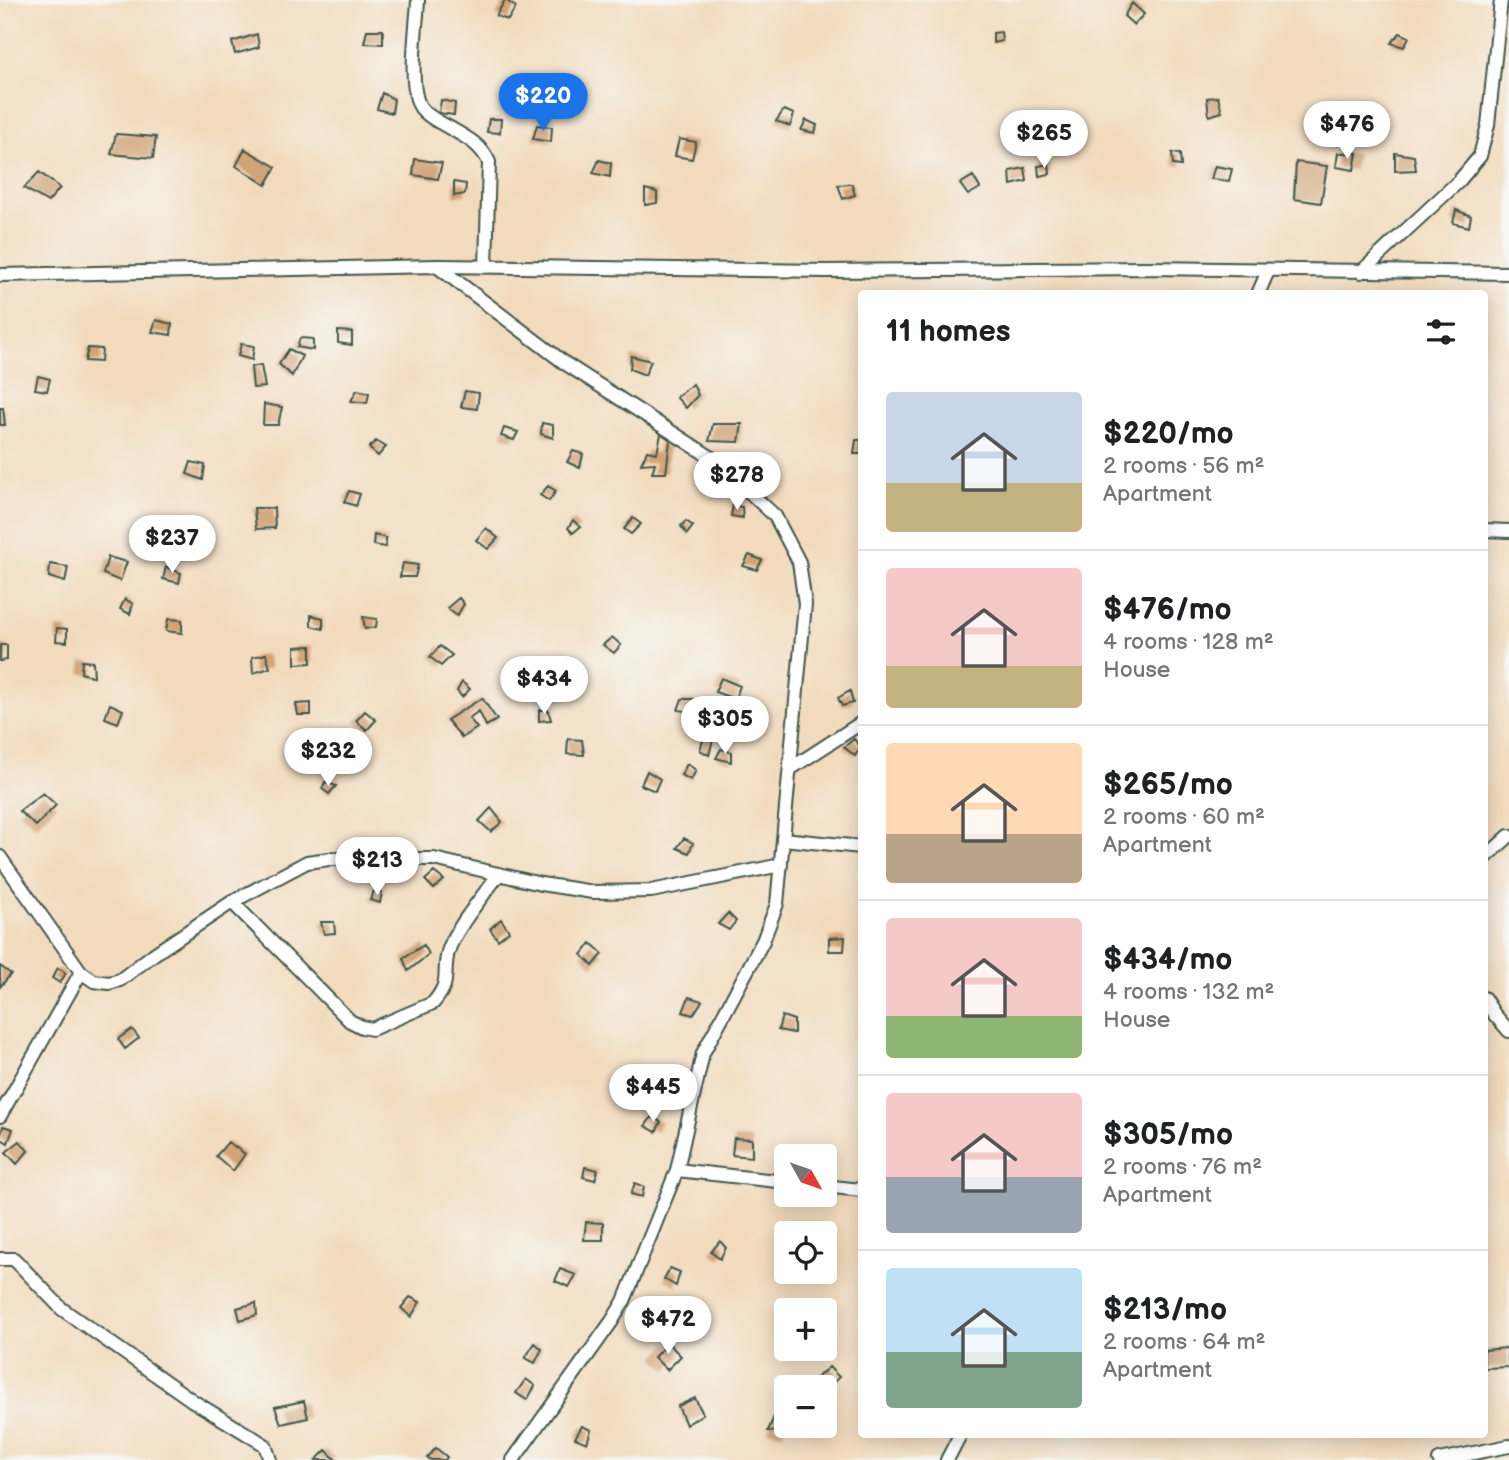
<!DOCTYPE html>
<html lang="en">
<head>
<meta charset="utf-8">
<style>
	:root { --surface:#fff; --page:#f2f2f2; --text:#202124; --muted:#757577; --line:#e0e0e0; --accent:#1a73e8 }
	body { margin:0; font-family:"Balsamiq Sans",sans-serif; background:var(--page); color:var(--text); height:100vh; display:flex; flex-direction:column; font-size:26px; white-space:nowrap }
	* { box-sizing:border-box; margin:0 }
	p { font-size:23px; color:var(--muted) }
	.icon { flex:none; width:38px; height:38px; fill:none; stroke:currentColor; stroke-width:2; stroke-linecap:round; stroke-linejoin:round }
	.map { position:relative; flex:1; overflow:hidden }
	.panel { position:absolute; left:858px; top:290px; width:630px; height:1148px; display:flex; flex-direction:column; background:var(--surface); border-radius:7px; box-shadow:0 4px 18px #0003 }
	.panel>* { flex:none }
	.needle { width:46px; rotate:130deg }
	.tools { position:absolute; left:774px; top:1144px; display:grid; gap:14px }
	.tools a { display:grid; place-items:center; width:63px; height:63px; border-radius:7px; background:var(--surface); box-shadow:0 4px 18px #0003; font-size:35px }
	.price { position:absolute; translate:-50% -60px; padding:0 16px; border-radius:24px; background:#fff; color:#222; font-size:23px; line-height:46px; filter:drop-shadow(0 2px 4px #0008) }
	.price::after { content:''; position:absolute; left:50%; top:42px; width:21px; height:16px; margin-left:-10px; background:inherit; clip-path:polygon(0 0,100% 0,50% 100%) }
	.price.active { background:var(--accent); color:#fff }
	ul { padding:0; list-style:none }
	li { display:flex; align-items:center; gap:21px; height:175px; padding:0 28px }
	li+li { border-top:2px solid var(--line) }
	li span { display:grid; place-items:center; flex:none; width:196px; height:140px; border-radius:7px; color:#555 }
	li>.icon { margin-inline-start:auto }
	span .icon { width:84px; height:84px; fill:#fffc; stroke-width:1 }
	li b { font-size:30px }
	h2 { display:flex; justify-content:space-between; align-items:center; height:84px; padding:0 28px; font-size:30px }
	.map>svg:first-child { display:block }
	.building { fill:#d1a377 }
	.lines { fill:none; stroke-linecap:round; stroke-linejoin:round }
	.street-casing { stroke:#3f5549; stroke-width:16 }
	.street { stroke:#fff; stroke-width:12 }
</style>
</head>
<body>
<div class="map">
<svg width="1509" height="1460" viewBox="0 0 1509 1460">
	<rect width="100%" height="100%" fill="#f6f6f2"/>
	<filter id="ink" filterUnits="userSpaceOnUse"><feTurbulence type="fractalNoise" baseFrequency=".0143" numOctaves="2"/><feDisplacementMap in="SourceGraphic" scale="14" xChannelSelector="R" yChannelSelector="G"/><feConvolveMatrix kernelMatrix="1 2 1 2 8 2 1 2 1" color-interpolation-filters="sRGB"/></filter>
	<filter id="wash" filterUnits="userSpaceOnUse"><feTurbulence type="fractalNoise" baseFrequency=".00686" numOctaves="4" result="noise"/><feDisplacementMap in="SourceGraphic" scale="28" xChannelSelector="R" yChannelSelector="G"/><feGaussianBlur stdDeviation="1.57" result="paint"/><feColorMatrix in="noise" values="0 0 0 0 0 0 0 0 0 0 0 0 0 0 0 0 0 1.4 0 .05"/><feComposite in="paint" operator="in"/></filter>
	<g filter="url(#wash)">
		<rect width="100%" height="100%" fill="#f2dbbd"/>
		<g id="blocks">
			<path class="building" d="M505 0 516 7 508 20 496 16Z
				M1132 3 1144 14 1134 25 1124 16Z
				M367 30H383V44L364 43Z
				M1001 32 1002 41 993 43V33Z
				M1400 33 1409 37 1404 47 1391 43Z
				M257 34 259 47 235 54 232 42Z
				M382 93 394 99 392 113 377 109Z
				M1218 97 1222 112 1209 116 1207 98Z
				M441 100 455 103 454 115 439 113Z
				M784 110 794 114 790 126 776 121Z
				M489 119H501L500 133 487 132Z
				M806 120 817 125 815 133 801 130Z
				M537 125 552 127 551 142 533 139Z
				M116 134 156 137 153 158 111 154Z
				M679 139 696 142 692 159 675 156Z
				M245 149 276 167 266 185 236 166Z
				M1172 153 1180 154 1181 166 1173 165Z
				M1338 153H1357L1354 170 1336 167Z
				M1395 153 1414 156 1416 170 1395 171Z
				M415 159 442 163 438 179 413 175Z
				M599 160 611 163 610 177 593 173Z
				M1296 162 1327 166 1321 203 1294 199Z
				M1049 164 1050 174 1039 176 1038 166Z
				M1215 166 1232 169 1229 181 1211 179Z
				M1025 168 1027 181 1011 185 1010 171Z
				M39 172 60 188 48 202 24 188Z
				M973 176 980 188 968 195 960 184Z
				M454 182 466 184 465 194 454 196Z
				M852 184 855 195 843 199 838 185Z
				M645 189 657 192V203L645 205Z
				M1456 210 1471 216 1469 227 1453 223Z
				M156 320 172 324 171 335 152 332Z
				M338 331 352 332V345L338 343Z
				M300 338 313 339V350L297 347Z
				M241 344 254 346 252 360 238 356Z
				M88 348 102 349 101 362 85 361Z
				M289 349 302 356 292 376 279 364Z
				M631 356 651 361 645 375 630 369Z
				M261 365 265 387 253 388 251 367Z
				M38 376 50 379 47 391 35 389Z
				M693 384 698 395 686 408 676 397Z
				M357 390 369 393 367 403 351 401Z
				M465 391 479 393 477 409 461 407Z
				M264 404 282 407 278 425H263Z
				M0 408H3L5 425H0Z
				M542 423 553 425V438L541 434Z
				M713 424H742L739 442 709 441Z
				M504 428 518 432 514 440 501 436Z
				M671 433 666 473H652L655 463 641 464 647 451 657 453 661 434Z
				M856 440H861V454H854Z
				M376 441 386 447 378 456 369 448Z
				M573 451 583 454 580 468 567 462Z
				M191 462 205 465 203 480 187 474Z
				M548 486 556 491 549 501 540 495Z
				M349 491 360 494 356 506 344 502Z
				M733 505 742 507 743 518 731 516Z
				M254 508H274L275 528 256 529Z
				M633 518 641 524 631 534 624 529Z
				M573 520 580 527 573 533 568 528Z
				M686 521 693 526 687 534 681 526Z
				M486 528 498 538 488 549 476 540Z
				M374 535 386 538V547L373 545Z
				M749 555 762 560 757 570 743 566Z
				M108 557 127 562 120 581 103 574Z
				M403 563 418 565 415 577H400Z
				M50 564 68 567 65 582 49 577Z
				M166 567 181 573 179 583 163 579Z
				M459 598 464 604 457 616 447 608Z
				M125 599 133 604 130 614 120 609Z
				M311 615 323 618V629L311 626Z
				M363 617 377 619 376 627 365 629Z
				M168 619 182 620V633L166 631Z
				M57 628 67 629V642L56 641Z
				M612 637 621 645 614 653 603 645Z
				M0 645H7V660L0 661Z
				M311 646V663L295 664V647Z
				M440 646 452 655 441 666 430 657Z
				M266 654 270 668 253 673 252 657Z
				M82 661 93 662 94 677 81 673Z
				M721 678 740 686 735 699 715 692Z
				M462 682 470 689 462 697 457 691Z
				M850 691 853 703 842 706 838 698Z
				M482 698 497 720 486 726 479 711 469 718 477 728 462 738 447 720Z
				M682 699H694L692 712 678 710Z
				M311 703V715H298L296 704Z
				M110 704 123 710 118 723 105 718Z
				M539 710H548L551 720 539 721Z
				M365 711 376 720 367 730 356 721Z
				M704 737 713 740 709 755 700 750Z
				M568 739 582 740 584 755 567 754Z
				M854 739 861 747 855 756 844 747Z
				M721 749 731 752V762L716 758Z
				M687 764 696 770 691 780 681 775Z
				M647 771 660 779 655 791 641 785Z
				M325 782 336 786 329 794 322 789Z
				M43 793 56 805 36 826 19 811Z
				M491 808 502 822 491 832 479 821Z
				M684 838 693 843 689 853 677 848Z
				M434 872 444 880 434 889 425 880Z
				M374 891 382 892 380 903 370 900Z
				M728 913 736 921 729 930 718 924Z
				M501 919 509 931 498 940 490 929Z
				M321 922H334L335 933 324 934Z
				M845 937 844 951H829V938Z
				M591 943 603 954 593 966 582 955Z
				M424 945 429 954 408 971 403 958Z
				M0 966 11 974 0 987Z
				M58 968 66 973 60 983 52 978Z
				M689 997 702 1001 693 1015 683 1012Z
				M782 1016 794 1020V1033L778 1030Z
				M132 1029 139 1038 125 1049 118 1039Z
				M649 1066 658 1073 651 1082 642 1073Z
				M652 1117 661 1122 656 1132 645 1126Z
				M3 1126 13 1129 8 1143 0 1138Z
				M734 1138 752 1139V1157L732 1155Z
				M20 1141 28 1151 17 1164 6 1152Z
				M228 1142 245 1154 233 1171 216 1156Z
				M585 1167 598 1170 595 1180 583 1177Z
				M635 1183 644 1187 642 1197 631 1194Z
				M586 1222 603 1223V1240H584Z
				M720 1241 726 1248 720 1259 711 1252Z
				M670 1268 680 1272 676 1286 664 1279Z
				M560 1269 576 1275 569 1287 555 1281Z
				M410 1297 420 1302 411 1317 401 1308Z
				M256 1303 257 1315 240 1320 237 1308Z
				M535 1343 542 1349 535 1363 525 1358Z
				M668 1343 681 1356 667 1370 654 1357Z
				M1507 1348 1509 1367 1484 1368V1350Z
				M829 1367 839 1377 824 1392V1388L815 1379Z
				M526 1379 535 1386 527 1400 516 1393Z
				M695 1398 703 1414 686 1425 678 1406Z
				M304 1401 308 1418 281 1424 275 1407Z
				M776 1412 786 1416V1427L783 1433 768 1431Z
				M582 1426 591 1430 587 1443 575 1438Z
				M436 1448 447 1457 445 1460H431L427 1458Z
				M326 1450 336 1460H316Z"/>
		</g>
	</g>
	<g filter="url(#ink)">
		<use href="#blocks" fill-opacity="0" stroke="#3f5549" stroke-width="2"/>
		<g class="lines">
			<defs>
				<path id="street" d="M418 0C417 25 407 89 421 108 428 117 439 122 448 127 465 137 480 143 489 162L486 267
					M438 267 566 364 715 460 775 516 799 562 805 604 777 904 763 941 703 1053 677 1170 624 1301 612 1321 513 1460
					M1361 272 1459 181 1480 156 1488 125 1501 0
					M0 275 438 266 826 271 1146 268 1509 273
					M1258 294 1268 271
					M1484 530 1509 531
					M790 769 861 723
					M783 839 861 847
					M0 857 81 972 94 981 109 983 120 980 154 954 232 902 307 862 329 859H434L541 884 593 892 651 891 781 865
					M1484 859 1509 836
					M232 902 350 1021 362 1027 372 1029 433 1003C452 981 442 975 448 952 454 930 485 893 499 874
					M1484 998 1494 1014 1509 1031
					M0 1116 81 972
					M677 1170 786 1182
					M824 1186 861 1190
					M0 1259H14L62 1309 193 1401 265 1445 270 1460
					M947 1460 960 1435
					M1439 1460 1509 1446"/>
			</defs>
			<use href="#street" class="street-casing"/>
			<use href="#street" class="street"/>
		</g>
	</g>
</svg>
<div class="tools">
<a><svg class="needle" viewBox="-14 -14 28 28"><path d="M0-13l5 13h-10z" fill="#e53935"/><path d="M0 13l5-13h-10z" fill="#757577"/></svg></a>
<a><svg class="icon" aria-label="locate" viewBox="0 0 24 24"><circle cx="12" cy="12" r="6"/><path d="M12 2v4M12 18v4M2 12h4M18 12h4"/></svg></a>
<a>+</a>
<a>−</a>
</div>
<b class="price active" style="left:543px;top:133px">$220</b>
<b class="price" style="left:1347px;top:161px">$476</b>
<b class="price" style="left:1044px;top:170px">$265</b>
<b class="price" style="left:737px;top:512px">$278</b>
<b class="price" style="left:172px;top:575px">$237</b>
<b class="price" style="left:544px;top:716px">$434</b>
<b class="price" style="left:725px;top:756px">$305</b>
<b class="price" style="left:328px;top:788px">$232</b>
<b class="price" style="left:377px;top:897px">$213</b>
<b class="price" style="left:653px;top:1124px">$445</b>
<b class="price" style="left:668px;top:1356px">$472</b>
<section class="panel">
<h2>11 homes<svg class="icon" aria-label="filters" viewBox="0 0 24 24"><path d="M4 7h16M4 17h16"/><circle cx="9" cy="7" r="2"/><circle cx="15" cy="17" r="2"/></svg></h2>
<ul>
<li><span style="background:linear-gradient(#c9d6e8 65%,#c2b280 0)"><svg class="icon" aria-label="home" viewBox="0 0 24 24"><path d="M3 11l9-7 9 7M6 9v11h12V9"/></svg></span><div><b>$220/mo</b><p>2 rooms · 56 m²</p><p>Apartment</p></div></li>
<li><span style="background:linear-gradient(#f6c9c9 70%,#c2b280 0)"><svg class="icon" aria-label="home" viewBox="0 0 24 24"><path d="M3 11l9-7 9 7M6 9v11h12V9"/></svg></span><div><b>$476/mo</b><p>4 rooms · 128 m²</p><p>House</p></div></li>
<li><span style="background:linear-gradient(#ffd9b3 65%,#b9a48a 0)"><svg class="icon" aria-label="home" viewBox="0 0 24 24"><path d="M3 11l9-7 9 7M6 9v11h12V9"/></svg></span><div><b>$265/mo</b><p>2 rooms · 60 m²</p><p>Apartment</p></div></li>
<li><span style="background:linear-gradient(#f6c9c9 70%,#8fb573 0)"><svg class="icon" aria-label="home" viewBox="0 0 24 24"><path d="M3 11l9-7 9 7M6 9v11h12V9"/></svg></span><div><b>$434/mo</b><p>4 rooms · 132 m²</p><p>House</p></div></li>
<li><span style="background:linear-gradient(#f6c9c9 60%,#9aa5b1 0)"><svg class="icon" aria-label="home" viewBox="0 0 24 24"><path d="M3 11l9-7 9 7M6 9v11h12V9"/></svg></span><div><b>$305/mo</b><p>2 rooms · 76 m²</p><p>Apartment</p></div></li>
<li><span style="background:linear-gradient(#bfe0f5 60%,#7fa58c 0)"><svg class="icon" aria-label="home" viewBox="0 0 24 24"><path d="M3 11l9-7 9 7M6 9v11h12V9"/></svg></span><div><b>$213/mo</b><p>2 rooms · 64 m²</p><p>Apartment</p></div></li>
</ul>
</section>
</div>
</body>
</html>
